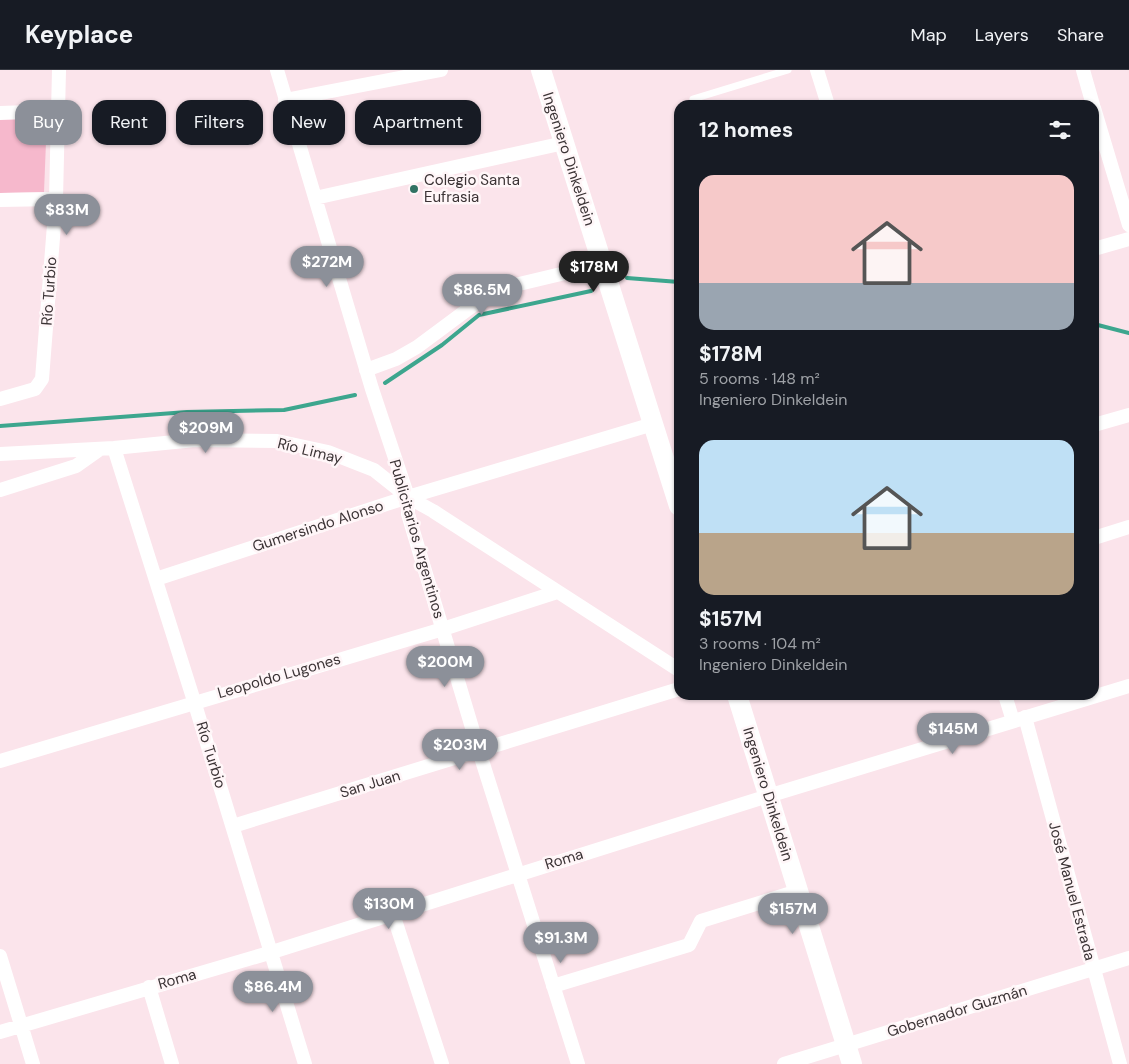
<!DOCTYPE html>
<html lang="en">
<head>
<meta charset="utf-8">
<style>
	:root { --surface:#171b24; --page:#20242c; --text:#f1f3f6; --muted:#9ea1a6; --line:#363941; --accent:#8c9099 }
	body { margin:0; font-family:"DM Sans",sans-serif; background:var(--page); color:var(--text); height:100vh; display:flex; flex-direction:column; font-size:19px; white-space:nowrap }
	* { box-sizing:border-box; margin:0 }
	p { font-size:16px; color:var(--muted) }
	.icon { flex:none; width:28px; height:28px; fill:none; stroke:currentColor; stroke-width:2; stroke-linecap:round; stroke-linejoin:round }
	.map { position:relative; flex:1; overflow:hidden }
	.sheet { position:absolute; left:674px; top:30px; width:425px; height:600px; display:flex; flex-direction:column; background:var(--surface); border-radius:15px; box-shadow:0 1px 4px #0004 }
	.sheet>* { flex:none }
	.hud { position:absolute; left:15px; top:30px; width:475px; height:45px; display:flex; gap:10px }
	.price { position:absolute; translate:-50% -42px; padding:0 11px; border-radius:18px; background:var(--accent); color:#fff; font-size:16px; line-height:32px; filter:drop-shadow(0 1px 2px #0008) }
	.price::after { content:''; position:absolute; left:50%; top:30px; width:15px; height:11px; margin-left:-8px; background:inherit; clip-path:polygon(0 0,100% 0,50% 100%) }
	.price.on { background:#222; color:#fff }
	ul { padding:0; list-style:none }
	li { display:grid; align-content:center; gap:10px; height:265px; padding:0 25px }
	li span { display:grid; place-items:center; height:155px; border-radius:15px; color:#555 }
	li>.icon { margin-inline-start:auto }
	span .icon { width:90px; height:90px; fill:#fffc; stroke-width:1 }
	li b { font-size:21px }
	h2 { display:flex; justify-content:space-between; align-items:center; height:60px; padding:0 25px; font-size:21px }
	.tag { padding:0 18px; border-radius:15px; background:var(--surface); box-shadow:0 1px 4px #0004; font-size:18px; line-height:45px }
	.tag.on { background:var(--accent); color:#fff }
	header { display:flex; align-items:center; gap:30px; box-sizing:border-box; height:70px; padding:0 25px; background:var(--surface); border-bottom:1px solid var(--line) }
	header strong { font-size:24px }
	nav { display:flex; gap:28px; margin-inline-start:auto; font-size:18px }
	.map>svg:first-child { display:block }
	.green { fill:#f6b8cc }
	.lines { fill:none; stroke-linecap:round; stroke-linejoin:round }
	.stream { stroke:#3da68e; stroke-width:4 }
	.service { stroke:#fff; stroke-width:7 }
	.minor { stroke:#fff; stroke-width:14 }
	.secondary { stroke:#fff; stroke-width:20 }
	.poi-dot { fill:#317263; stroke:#fff6f8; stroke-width:2 }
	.labels { text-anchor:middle; stroke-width:5; stroke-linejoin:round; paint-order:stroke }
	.street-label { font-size:15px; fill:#3b3335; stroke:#fff6f8 }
	.poi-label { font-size:15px; fill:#3b3335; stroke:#fff6f8; text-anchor:start }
</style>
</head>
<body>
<header>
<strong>Keyplace</strong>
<nav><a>Map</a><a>Layers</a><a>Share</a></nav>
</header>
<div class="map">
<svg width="1129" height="994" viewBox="0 0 1129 994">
	<rect width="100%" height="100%" fill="#fbe4eb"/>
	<path class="green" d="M47 47 44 122 0 123V48Z"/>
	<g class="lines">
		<path class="stream" d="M627 208 679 212
			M1094 254 1129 263
			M385 313 442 275 479 245 591 221
			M0 356 187 342 284 340 355 325"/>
		<path class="service" d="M693 29 788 0"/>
		<path class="minor" d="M277 0 372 319 408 427V444L479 681 578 994
			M817 0 828 35
			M1083 0 1093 35
			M285 30 441 0
			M1094 38 1129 155
			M0 43 58 41
			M315 128 564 73
			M0 130 56 129
			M1094 179 1129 169
			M366 300 396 289 417 277 483 228 502 218 603 194
			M0 329 35 319 42 309 56 129 59 0
			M1094 355 1129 345
			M114 378 194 631 305 994
			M0 384 114 378 195 370 277 371 328 382 374 400 408 427 433 441 679 600
			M0 420 76 396 100 379
			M1094 468 1129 457
			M156 509 408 427 653 354
			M1005 625 1013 651
			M1025 647 1120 994
			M0 691 443 559 557 522
			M233 756 679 619
			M393 844 442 994
			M0 886 33 994
			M553 916 689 875 701 851 798 821
			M149 917 172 994
			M0 962 269 883 768 726 1129 616
			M784 994 1129 888"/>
		<path class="secondary" d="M541 0 679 436
			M737 625 852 994"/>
	</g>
	<circle class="poi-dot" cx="414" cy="119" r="5"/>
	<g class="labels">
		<g class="street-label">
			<text transform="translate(569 89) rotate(72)" y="5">Ingeniero Dinkeldein</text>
			<text transform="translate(49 221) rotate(-86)" y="5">Río Turbio</text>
			<text transform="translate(310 381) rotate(14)" y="5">Río Limay</text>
			<text transform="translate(318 456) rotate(-18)" y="5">Gumersindo Alonso</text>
			<text transform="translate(417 469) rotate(74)" y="5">Publicitarios Argentinos</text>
			<text transform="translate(279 606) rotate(-16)" y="5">Leopoldo Lugones</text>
			<text transform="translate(211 685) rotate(73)" y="5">Río Turbio</text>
			<text transform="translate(370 714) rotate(-17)" y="5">San Juan</text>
			<text transform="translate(768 724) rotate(73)" y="5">Ingeniero Dinkeldein</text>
			<text transform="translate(564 789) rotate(-17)" y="5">Roma</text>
			<text transform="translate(1072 821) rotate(75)" y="5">José Manuel Estrada</text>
			<text transform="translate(177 909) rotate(-16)" y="5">Roma</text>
			<text transform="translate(957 941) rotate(-17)" y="5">Gobernador Guzmán</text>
		</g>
		<g class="poi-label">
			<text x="424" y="115">Colegio Santa<tspan x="424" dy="17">Eufrasia</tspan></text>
		</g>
	</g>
</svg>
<b class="price" style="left:67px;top:166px">$83M</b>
<b class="price" style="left:327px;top:218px">$272M</b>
<b class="price on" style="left:594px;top:223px">$178M</b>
<b class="price" style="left:482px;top:246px">$86.5M</b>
<b class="price" style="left:206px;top:384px">$209M</b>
<b class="price" style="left:445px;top:618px">$200M</b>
<b class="price" style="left:953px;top:685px">$145M</b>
<b class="price" style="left:460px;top:701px">$203M</b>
<b class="price" style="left:389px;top:860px">$130M</b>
<b class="price" style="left:793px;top:865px">$157M</b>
<b class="price" style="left:561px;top:894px">$91.3M</b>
<b class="price" style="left:273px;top:943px">$86.4M</b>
<div class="hud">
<a class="tag on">Buy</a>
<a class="tag">Rent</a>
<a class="tag">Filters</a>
<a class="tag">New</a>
<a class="tag">Apartment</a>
</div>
<section class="sheet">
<h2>12 homes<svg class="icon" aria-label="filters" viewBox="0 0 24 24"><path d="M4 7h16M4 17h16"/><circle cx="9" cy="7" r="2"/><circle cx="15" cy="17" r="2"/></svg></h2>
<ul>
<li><span style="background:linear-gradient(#f6c9c9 70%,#9aa5b1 0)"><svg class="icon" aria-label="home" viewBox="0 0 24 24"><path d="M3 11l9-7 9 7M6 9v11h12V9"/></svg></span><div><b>$178M</b><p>5 rooms · 148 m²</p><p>Ingeniero Dinkeldein</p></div></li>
<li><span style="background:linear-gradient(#bfe0f5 60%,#b9a48a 0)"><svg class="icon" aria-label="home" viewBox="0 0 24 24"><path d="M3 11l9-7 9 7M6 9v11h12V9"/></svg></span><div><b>$157M</b><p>3 rooms · 104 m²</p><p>Ingeniero Dinkeldein</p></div></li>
</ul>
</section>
</div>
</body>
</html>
